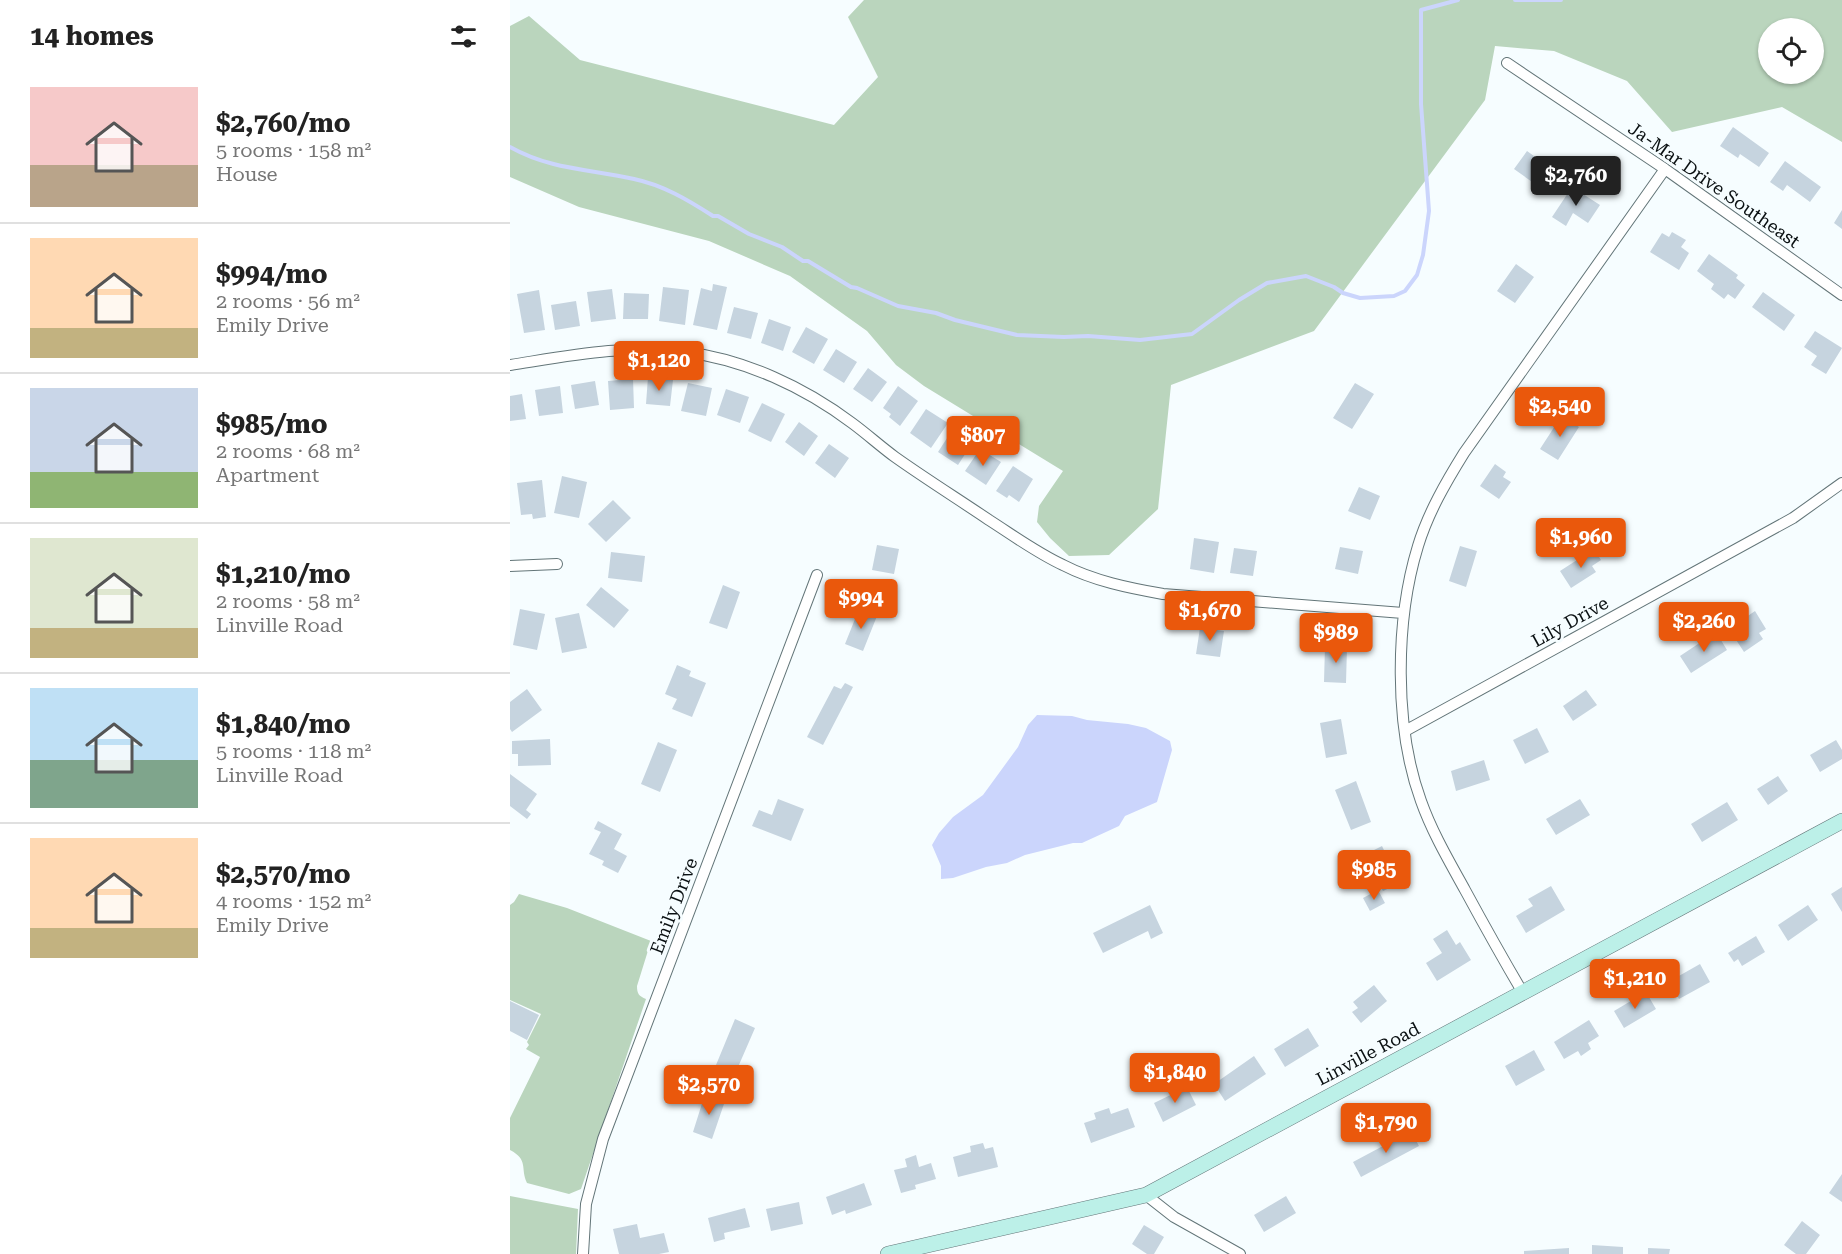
<!DOCTYPE html>
<html lang="en">
<head>
<meta charset="utf-8">
<style>
	:root { --surface:#fff; --page:#f2f2f2; --text:#222; --muted:#767676; --line:#e0e0e0; --accent:#ea580c }
	body { margin:0; font-family:"Roboto Serif",serif; background:var(--page); color:var(--text); height:100vh; display:flex; flex-direction:column; font-size:22px; white-space:nowrap }
	* { box-sizing:border-box; margin:0 }
	p { font-size:20px; color:var(--muted) }
	.icon { flex:none; width:33px; height:33px; fill:none; stroke:currentColor; stroke-width:2; stroke-linecap:round; stroke-linejoin:round }
	.map { position:relative; flex:1; overflow:hidden }
	.panel { display:flex; flex-direction:column; background:var(--surface); width:510px }
	.panel>* { flex:none }
	.tools { position:absolute; left:1248px; top:18px; display:grid; gap:12px }
	.tools a { display:grid; place-items:center; width:66px; height:66px; border-radius:50%; background:var(--surface); box-shadow:0 2px 4px #0004; font-size:30px }
	.price { position:absolute; translate:-50% -51px; padding:0 14px; border-radius:6px; background:var(--accent); color:#fff; font-size:20px; line-height:39px; filter:drop-shadow(0 2px 3px #0008) }
	.price::after { content:''; position:absolute; left:50%; top:36px; width:18px; height:14px; margin-left:-9px; background:inherit; clip-path:polygon(0 0,100% 0,50% 100%) }
	.price.active { background:#222; color:#fff }
	ul { padding:0; list-style:none }
	li { display:flex; align-items:center; gap:18px; height:150px; padding:0 30px }
	li+li { border-top:2px solid var(--line) }
	li span { display:grid; place-items:center; flex:none; width:168px; height:120px; border-radius:0px; color:#555 }
	li>.icon { margin-inline-start:auto }
	span .icon { width:72px; height:72px; fill:#fffc; stroke-width:1 }
	li b { font-size:26px }
	h2 { display:flex; justify-content:space-between; align-items:center; height:72px; padding:0 30px; font-size:26px }
	main { display:flex; flex:1; min-height:0 }
	.map>svg:first-child { display:block }
	.green { fill:#bad5bd; fill-rule:evenodd }
	.water { fill:#cbd5fc }
	.lines { fill:none; stroke-linecap:round; stroke-linejoin:round }
	.stream { stroke:#cbd5fc; stroke-width:4 }
	.building { fill:#c6d4df }
	.minor-casing { stroke:#637578; stroke-width:12 }
	.secondary-casing { stroke:#637578; stroke-width:16 }
	.minor { stroke:#fff; stroke-width:10 }
	.secondary { stroke:#bcf0e8; stroke-width:15 }
	.labels { text-anchor:middle; stroke-width:6; stroke-linejoin:round; paint-order:stroke }
	.street-label { font-size:18px; fill:#0a1012; stroke:#f6fdff }
</style>
</head>
<body>
<main>
<section class="panel">
<h2>14 homes<svg class="icon" aria-label="filters" viewBox="0 0 24 24"><path d="M4 7h16M4 17h16"/><circle cx="9" cy="7" r="2"/><circle cx="15" cy="17" r="2"/></svg></h2>
<ul>
<li><span style="background:linear-gradient(#f6c9c9 65%,#b9a48a 0)"><svg class="icon" aria-label="home" viewBox="0 0 24 24"><path d="M3 11l9-7 9 7M6 9v11h12V9"/></svg></span><div><b>$2,760/mo</b><p>5 rooms · 158 m²</p><p>House</p></div></li>
<li><span style="background:linear-gradient(#ffd9b3 75%,#c2b280 0)"><svg class="icon" aria-label="home" viewBox="0 0 24 24"><path d="M3 11l9-7 9 7M6 9v11h12V9"/></svg></span><div><b>$994/mo</b><p>2 rooms · 56 m²</p><p>Emily Drive</p></div></li>
<li><span style="background:linear-gradient(#c9d6e8 70%,#8fb573 0)"><svg class="icon" aria-label="home" viewBox="0 0 24 24"><path d="M3 11l9-7 9 7M6 9v11h12V9"/></svg></span><div><b>$985/mo</b><p>2 rooms · 68 m²</p><p>Apartment</p></div></li>
<li><span style="background:linear-gradient(#dfe7d0 75%,#c2b280 0)"><svg class="icon" aria-label="home" viewBox="0 0 24 24"><path d="M3 11l9-7 9 7M6 9v11h12V9"/></svg></span><div><b>$1,210/mo</b><p>2 rooms · 58 m²</p><p>Linville Road</p></div></li>
<li><span style="background:linear-gradient(#bfe0f5 60%,#7fa58c 0)"><svg class="icon" aria-label="home" viewBox="0 0 24 24"><path d="M3 11l9-7 9 7M6 9v11h12V9"/></svg></span><div><b>$1,840/mo</b><p>5 rooms · 118 m²</p><p>Linville Road</p></div></li>
<li><span style="background:linear-gradient(#ffd9b3 75%,#c2b280 0)"><svg class="icon" aria-label="home" viewBox="0 0 24 24"><path d="M3 11l9-7 9 7M6 9v11h12V9"/></svg></span><div><b>$2,570/mo</b><p>4 rooms · 152 m²</p><p>Emily Drive</p></div></li>
</ul>
</section>
<div class="map">
<svg width="1332" height="1254" viewBox="0 0 1332 1254">
	<rect width="100%" height="100%" fill="#f6fdff"/>
	<path class="green" d="M354 0H1332V142L1272 107 1162 132 1117 81 1044 51 985 46 975 100 804 331 661 385 648 509 599 555 559 556 540 538 527 522 529 506 553 471 414 386 386 365 357 331 280 276 199 241 69 207 0 177V26L19 16 70 60 324 125 368 77 338 17ZM1304 28V74H1258V28Z
		M9 894 57 908 141 941 127 986C127 994 129 996 136 999L71 1189 59 1194 17 1183C10 1168 19 1160 0 1150V1118L30 1057 16 1049 19 1045 17 1042 31 1014 0 1000V905L4 902Z
		M0 1196 68 1209 66 1254H0Z"/>
	<path class="water" d="M527 715 562 716 577 720 618 724 636 728 660 741 662 750 647 802 615 816 609 826 572 843H563L515 855 497 863 476 867 443 878 431 879V866L422 845 429 833 443 817 473 795 508 747 518 725Z"/>
	<g class="lines">
		<path class="stream" d="M1005 0H1051
			M0 147C41 170 80 169 124 179 153 185 178 200 203 216H208L239 234 272 247 293 261H298L341 287 347 288 388 306 426 313 445 320 507 335 554 337 578 336 630 340 682 334 729 300 757 283 796 276 824 287 833 293 850 298 884 296 895 291 907 275 913 255 919 211 911 104V10L948 0"/>
	</g>
	<path class="building" d="M1223 127 1259 153 1249 167 1230 154 1228 158 1210 146Z
		M1017 151 1045 171 1032 189 1004 169Z
		M1275 161 1311 187 1300 202 1277 185 1273 191 1260 182Z
		M1062 187 1090 205 1078 223 1063 213 1056 226 1042 217Z
		M1332 210V229L1324 223Z
		M1162 232 1176 240 1171 247 1179 253 1169 270 1140 252 1152 233 1159 237Z
		M1199 254 1228 275 1226 278 1235 285 1225 299 1218 294 1214 299 1201 289 1204 284 1187 271Z
		M1006 264 1024 277 1005 303 987 291Z
		M203 284 217 287 207 330 183 325 191 288 202 291Z
		M153 287 179 290 175 325 149 321Z
		M102 289 106 319 81 322 77 292Z
		M29 290 35 330 14 333 7 294Z
		M1253 292 1285 315 1274 331 1242 307Z
		M114 293 139 294 138 319H113Z
		M66 301 70 326 45 330 41 305Z
		M224 307 248 313 241 339 217 333Z
		M259 319 281 327 273 351 251 343Z
		M296 327 318 339 304 364 282 352Z
		M1305 331 1332 348 1316 374 1301 365 1307 356 1294 347Z
		M326 349 347 362 334 383 313 370Z
		M358 368 377 382 362 402 343 389Z
		M138 377 163 380 160 406 136 404Z
		M123 379 124 408 100 410 98 381Z
		M85 381 89 405 65 409 61 385Z
		M178 383 202 388 196 416 171 411Z
		M845 383 864 394 842 429 823 418Z
		M50 386 53 413 29 416 25 390Z
		M388 386 408 401 390 426 379 417 381 414 373 408Z
		M216 389 239 397 230 423 207 415Z
		M12 394 16 419 0 421V396Z
		M252 403 275 414 261 442 238 431Z
		M416 409 438 423 421 448 400 433Z
		M1052 415 1069 427 1048 460 1030 449Z
		M289 422 308 436 294 456 275 442Z
		M441 432 461 445 448 465 428 452Z
		M319 444 339 458 325 478 305 463Z
		M470 449 491 462 476 485 455 471Z
		M985 464 996 472 993 477 1001 482 989 499 970 486Z
		M503 466 523 479 509 502 499 495 497 498 486 491Z
		M52 476 77 482 69 518 44 513Z
		M32 480 36 517 23 519 22 514 11 515 7 483Z
		M849 487 870 496 860 520 838 511Z
		M103 500 121 518 96 542 78 524Z
		M684 538 709 542 704 573 680 569Z
		M367 545 389 549 384 574 362 570Z
		M950 546 967 551 956 587 939 581Z
		M830 547 853 551 848 574 825 569Z
		M724 548 747 551 743 576 720 573Z
		M1084 549 1091 560 1082 566 1086 572 1061 588 1050 571Z
		M101 552 135 556 132 582 98 578Z
		M213 585 230 592 217 629 199 623Z
		M91 587 119 610 104 628 76 605Z
		M10 609 35 614 27 650 3 645Z
		M349 609 367 616 353 651 335 644Z
		M1245 611 1256 629 1249 633 1253 639 1234 652 1219 629Z
		M69 613 77 648 52 653 45 618Z
		M690 628 714 631 710 657 686 654Z
		M1206 632 1217 650 1181 673 1170 656Z
		M815 646 837 647 836 683 814 682Z
		M167 665 181 671 179 676 196 683 182 717 162 709 167 699 155 694Z
		M335 683 343 687 313 745 297 737 324 686 331 689Z
		M17 689 32 710 2 732 0 729V702Z
		M1076 690 1087 705 1063 721 1053 706Z
		M831 719 837 754 816 758 810 723Z
		M1027 728 1039 752 1015 764 1003 740Z
		M40 739 41 765 8 766V754H2V741Z
		M1326 740 1332 750V759L1310 772 1300 755Z
		M148 742 167 750 150 792 131 784Z
		M974 760 980 780 946 791 941 771Z
		M0 774 27 794 16 810 21 814 17 819 0 806Z
		M1268 776 1278 791 1258 805 1247 789Z
		M846 781 861 822 841 830 825 790Z
		M268 799 294 809 281 841 242 826 249 810 262 815Z
		M1070 799 1080 815 1046 835 1036 819Z
		M1217 802 1228 820 1192 842 1181 824Z
		M88 821 112 834 104 849 117 856 108 873 92 865 94 861 79 854 91 832 84 829Z
		M872 846 890 883 873 891 854 855Z
		M1041 886 1055 910 1016 933 1006 916 1023 906 1018 899Z
		M1332 887V912L1321 894Z
		M868 890 875 903 860 911 853 898Z
		M640 905 653 933 641 939 638 931 593 953 583 933Z
		M1298 905 1308 920 1278 941 1268 925Z
		M937 930 946 945 950 942 961 960 927 981 916 963 932 953 923 939Z
		M1246 936 1255 952 1232 966 1228 959 1224 962 1218 953Z
		M1190 964 1200 982 1169 999 1160 981Z
		M864 985 877 1001 851 1023 842 1012 848 1008 843 1002Z
		M1136 992 1146 1009 1114 1028 1104 1011Z
		M0 1001 29 1015 17 1040 0 1031Z
		M225 1019 245 1028 225 1074 206 1065Z
		M1079 1020 1089 1036 1078 1043 1081 1049 1071 1056 1068 1051 1054 1059 1044 1042Z
		M798 1028 809 1046 775 1067 764 1049Z
		M1024 1050 1035 1070 1006 1086 995 1066Z
		M744 1056 756 1074 715 1101 704 1084Z
		M677 1087 686 1105 653 1122 644 1103Z
		M195 1094 215 1101 202 1139 183 1132Z
		M599 1108 601 1114 618 1108 625 1127 581 1143 574 1123 586 1119 584 1113Z
		M901 1131 909 1146 851 1177 843 1162Z
		M473 1143 475 1149 483 1147 488 1167 448 1177 443 1157 461 1152 460 1146Z
		M406 1155 409 1167 421 1163 426 1179 405 1185 406 1189 391 1193 384 1170 397 1167 395 1159Z
		M1332 1174V1202L1319 1193Z
		M354 1183 362 1205 336 1214 335 1210 322 1215 316 1197Z
		M776 1196 786 1213 754 1232 744 1215Z
		M289 1202 293 1224 261 1231 256 1209Z
		M235 1208 240 1227 214 1233 215 1239 204 1242 198 1218Z
		M1292 1221 1310 1235 1296 1254H1286L1274 1245Z
		M127 1224 130 1238 154 1233 159 1252 149 1254H109L103 1229Z
		M634 1225 654 1237 644 1254H637L622 1244Z
		M1082 1245 1113 1247V1254H1082Z
		M1059 1248V1254H1014V1251Z
		M1138 1248 1160 1249 1159 1254H1138Z"/>
	<g class="lines">
		<defs>
			<path id="minor" d="M997 63 1155 169 1332 295
				M0 365C58 356 117 344 176 352 236 360 294 387 342 423 357 434 370 446 385 457 416 479 448 499 479 520 504 536 527 553 553 565 584 581 619 588 653 594L893 613
				M0 566 47 564
				M895 731 1283 518 1332 483
				M1013 993C993 959 974 925 955 890 939 861 922 832 911 801 884 727 885 621 908 546 918 513 936 482 954 453L1155 169
				M636 1195 664 1217 730 1254
				M73 1254 76 1204 93 1139 307 575"/>
			<path id="secondary" d="M378 1254 636 1195 1332 821"/>
		</defs>
		<use href="#minor" class="minor-casing"/>
		<use href="#secondary" class="secondary-casing"/>
		<use href="#minor" class="minor"/>
		<use href="#secondary" class="secondary"/>
	</g>
	<g class="labels">
		<g class="street-label">
			<text transform="translate(1204 185) rotate(35)" y="6">Ja-Mar Drive Southeast</text>
			<text transform="translate(1060 622) rotate(-29)" y="6">Lily Drive</text>
			<text transform="translate(164 906) rotate(-69)" y="6">Emily Drive</text>
			<text transform="translate(858 1054) rotate(-28)" y="6">Linville Road</text>
		</g>
	</g>
</svg>
<div class="tools">
<a><svg class="icon" aria-label="locate" viewBox="0 0 24 24"><circle cx="12" cy="12" r="6"/><path d="M12 2v4M12 18v4M2 12h4M18 12h4"/></svg></a>
</div>
<b class="price active" style="left:1066px;top:207px">$2,760</b>
<b class="price" style="left:149px;top:392px">$1,120</b>
<b class="price" style="left:1050px;top:438px">$2,540</b>
<b class="price" style="left:473px;top:467px">$807</b>
<b class="price" style="left:1071px;top:569px">$1,960</b>
<b class="price" style="left:351px;top:630px">$994</b>
<b class="price" style="left:700px;top:642px">$1,670</b>
<b class="price" style="left:1194px;top:653px">$2,260</b>
<b class="price" style="left:826px;top:664px">$989</b>
<b class="price" style="left:864px;top:901px">$985</b>
<b class="price" style="left:1125px;top:1010px">$1,210</b>
<b class="price" style="left:665px;top:1104px">$1,840</b>
<b class="price" style="left:199px;top:1116px">$2,570</b>
<b class="price" style="left:876px;top:1154px">$1,790</b>
</div>
</main>
</body>
</html>
